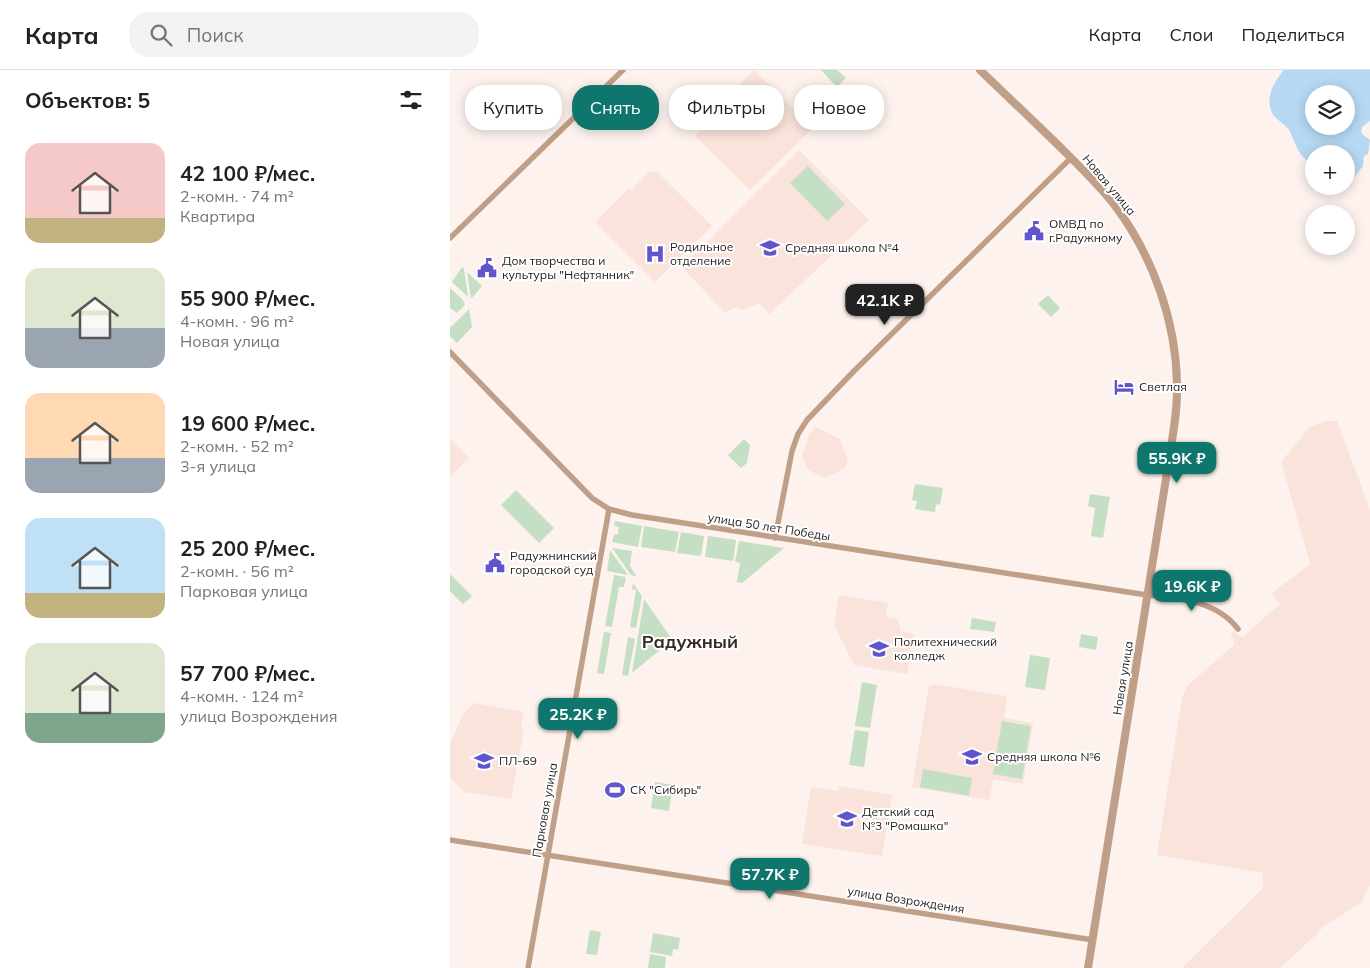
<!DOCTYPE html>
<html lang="ru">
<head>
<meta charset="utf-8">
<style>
	:root { --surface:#fff; --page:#f2f2f2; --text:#222; --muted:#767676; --line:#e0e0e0; --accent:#0f766e }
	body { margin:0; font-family:Mulish,sans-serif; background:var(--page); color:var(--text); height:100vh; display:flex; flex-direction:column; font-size:19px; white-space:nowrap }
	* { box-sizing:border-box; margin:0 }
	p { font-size:16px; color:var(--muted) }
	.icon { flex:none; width:28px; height:28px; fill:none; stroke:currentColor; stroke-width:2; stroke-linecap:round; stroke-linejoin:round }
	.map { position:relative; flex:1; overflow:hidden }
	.side { display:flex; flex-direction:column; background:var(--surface); width:450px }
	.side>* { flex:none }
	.top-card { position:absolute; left:15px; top:15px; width:475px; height:45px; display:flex; gap:10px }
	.controls { position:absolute; left:855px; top:15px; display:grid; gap:10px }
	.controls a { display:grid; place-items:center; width:50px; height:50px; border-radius:50%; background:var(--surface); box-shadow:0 2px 12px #0003; font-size:25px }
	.price { position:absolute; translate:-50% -42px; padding:0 11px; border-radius:10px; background:var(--accent); color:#fff; font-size:16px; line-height:32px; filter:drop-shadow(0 1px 2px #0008) }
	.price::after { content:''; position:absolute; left:50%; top:30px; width:15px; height:11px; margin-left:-8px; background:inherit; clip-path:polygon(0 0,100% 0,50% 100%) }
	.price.selected { background:#222; color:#fff }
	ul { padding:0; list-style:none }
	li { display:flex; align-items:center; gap:15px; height:125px; padding:0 25px }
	li span { display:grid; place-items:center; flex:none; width:140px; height:100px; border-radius:15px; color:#555 }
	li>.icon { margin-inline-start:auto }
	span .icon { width:60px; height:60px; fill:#fffc; stroke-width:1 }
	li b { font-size:21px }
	h2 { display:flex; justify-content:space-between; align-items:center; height:60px; padding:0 25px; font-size:21px }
	.chip { padding:0 18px; border-radius:20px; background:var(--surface); box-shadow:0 2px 12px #0003; font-size:18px; line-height:45px }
	.chip.selected { background:var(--accent); color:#fff }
	header { display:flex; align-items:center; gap:30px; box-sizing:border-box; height:70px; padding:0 25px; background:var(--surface); border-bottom:1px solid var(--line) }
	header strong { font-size:24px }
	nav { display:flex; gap:28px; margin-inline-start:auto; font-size:18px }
	.search { width:350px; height:45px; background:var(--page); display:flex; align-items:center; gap:12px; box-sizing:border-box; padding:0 18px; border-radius:20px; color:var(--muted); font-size:19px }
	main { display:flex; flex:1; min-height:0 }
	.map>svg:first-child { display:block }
	.built { fill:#f9e3da }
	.green { fill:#c5dfc5 }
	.water { fill:#b6d8f2; fill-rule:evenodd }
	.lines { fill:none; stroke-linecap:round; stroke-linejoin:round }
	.minor { stroke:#c09f89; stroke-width:5.5 }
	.tertiary { stroke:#c09f89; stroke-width:8 }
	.labels { text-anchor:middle; stroke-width:4; stroke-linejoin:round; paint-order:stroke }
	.street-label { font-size:12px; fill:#231e1c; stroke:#fff }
	.poi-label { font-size:12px; fill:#231e1c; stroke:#fff; text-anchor:start }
	.district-label { font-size:18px; font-weight:bold; fill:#352b26; stroke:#fff }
</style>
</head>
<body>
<header>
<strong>Карта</strong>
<div class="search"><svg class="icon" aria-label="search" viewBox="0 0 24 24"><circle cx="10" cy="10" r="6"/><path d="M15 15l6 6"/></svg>Поиск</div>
<nav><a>Карта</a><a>Слои</a><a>Поделиться</a></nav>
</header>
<main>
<section class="side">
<h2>Объектов: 5<svg class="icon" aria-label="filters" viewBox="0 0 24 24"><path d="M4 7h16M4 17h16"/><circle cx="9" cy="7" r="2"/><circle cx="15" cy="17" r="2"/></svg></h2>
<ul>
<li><span style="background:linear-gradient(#f6c9c9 75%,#c2b280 0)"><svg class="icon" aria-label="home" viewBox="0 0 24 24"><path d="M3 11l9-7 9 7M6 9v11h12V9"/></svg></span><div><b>42 100 ₽/мес.</b><p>2-комн. · 74 m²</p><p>Квартира</p></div></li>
<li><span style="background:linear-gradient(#dfe7d0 60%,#9aa5b1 0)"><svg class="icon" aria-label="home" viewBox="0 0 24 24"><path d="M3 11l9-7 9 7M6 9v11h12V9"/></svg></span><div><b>55 900 ₽/мес.</b><p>4-комн. · 96 m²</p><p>Новая улица</p></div></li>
<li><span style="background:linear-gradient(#ffd9b3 65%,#9aa5b1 0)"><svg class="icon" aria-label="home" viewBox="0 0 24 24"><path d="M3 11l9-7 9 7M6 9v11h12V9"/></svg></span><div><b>19 600 ₽/мес.</b><p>2-комн. · 52 m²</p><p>3-я улица</p></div></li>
<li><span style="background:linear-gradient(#bfe0f5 75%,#c2b280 0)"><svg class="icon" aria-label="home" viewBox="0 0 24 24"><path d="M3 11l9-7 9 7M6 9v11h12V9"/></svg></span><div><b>25 200 ₽/мес.</b><p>2-комн. · 56 m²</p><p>Парковая улица</p></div></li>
<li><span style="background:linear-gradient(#dfe7d0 70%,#7fa58c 0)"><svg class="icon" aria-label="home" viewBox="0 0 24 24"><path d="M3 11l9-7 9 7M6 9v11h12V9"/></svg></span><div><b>57 700 ₽/мес.</b><p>4-комн. · 124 m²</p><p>улица Возрождения</p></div></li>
</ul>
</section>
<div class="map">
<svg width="920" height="898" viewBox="0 0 920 898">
	<rect width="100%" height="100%" fill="#fdf2ed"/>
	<path class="built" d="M304 0 363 58 300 120 245 66 259 52 256 48Z
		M349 80 419 150 319 244 309 233 293 240 286 237 275 243 232 197Z
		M206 101 262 156 205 212 145 152 179 118 181 120 199 102Z
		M875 351H887L920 440V815L912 832 874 856 866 865 830 898H732L813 818V803L707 785 732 628 738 615 784 575 783 568 780 565 784 561 792 567 794 566 830 534 822 523 860 494 831 392 859 358Z
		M366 357 390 369 398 391 394 399 375 408 358 400 352 385 360 363Z
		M0 368 19 388 0 406Z
		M389 525 438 533 436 547 447 549 450 557V561L464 564 457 604 404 595 384 555Z
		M485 614 556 626 557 628 554 648 583 653 573 714 543 709 539 730 462 717 479 616Z
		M25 633 74 642 71 657 74 660 61 729 14 722 0 707V674L13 644Z
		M389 716 442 725 432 786 352 774 361 717 388 721Z"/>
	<path class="green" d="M371 0H387L396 8 387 17Z
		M358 96 395 134 377 151 340 113Z
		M12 197 14 199 18 227 2 212Z
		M17 202 32 216 22 228H21Z
		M0 218 13 230 15 235 7 243 0 238Z
		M598 225 610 238 601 247 588 234Z
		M19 239 22 257 7 273 0 266V258Z
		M294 369 300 375 297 393 291 398 278 385Z
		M465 414 493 418 490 435 486 434 485 442 465 439 467 431 462 430Z
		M66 420 104 458 89 473 51 435Z
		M640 424 660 427 653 468 641 466 645 438 638 436Z
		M165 451 192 456 188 477 162 472 164 465 168 464 169 457 164 456Z
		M194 456 229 462 225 482 191 477Z
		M231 462 254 466 251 486 227 483Z
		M258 466 286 470 283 491 255 487Z
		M289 471 334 478 292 513 287 512 290 493 285 492Z
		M162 478 182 481 180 496 186 506 181 505Z
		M160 480 178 505 157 501Z
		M0 504 22 526 13 534 0 521Z
		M164 505 176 507 174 517H169L162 557 155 556Z
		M183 513 192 526 186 558 180 557 186 520 182 519Z
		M194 529 221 568V571L182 603Z
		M522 548 546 552 544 562 520 559Z
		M154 562 161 563 154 604 147 603Z
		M631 564 648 567 646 580 629 577Z
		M178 567 185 569 178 606 172 605Z
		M580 585 600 588 595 620 575 617Z
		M412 612 427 615 420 658 405 656Z
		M552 651 581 656 572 709 543 704Z
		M405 660 419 662 414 697 399 695Z
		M473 699 522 708 519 726 470 717Z
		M205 712 223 715 219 741 201 738Z
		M140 860 151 862 147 885 136 884Z
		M203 863 230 868 228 880 223 879 222 886 200 882Z
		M200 884 216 887 215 898H198Z"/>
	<path class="water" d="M834 0H920V51L913 56 911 61 912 64 920 70 918 84 914 86 913 96 900 112 896 113V84H864V96C846 83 849 80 840 62 837 55 829 52 824 46 813 31 824 11 834 0ZM864 24H896V56H864Z"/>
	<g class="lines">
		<path class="minor" d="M0 168 173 0
			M0 282 142 428 159 439 182 445 697 525C730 528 767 531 788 559
			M325 468 342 381 348 364 357 350 405 300 621 88
			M0 770 643 870
			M78 898 159 439"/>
		<path class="tertiary" d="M530 0C555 24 579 47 604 71 625 92 648 113 666 137 703 187 726 251 727 314 728 341 722 369 718 396L638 898"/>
	</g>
	<defs>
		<symbol id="civic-bare" viewBox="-9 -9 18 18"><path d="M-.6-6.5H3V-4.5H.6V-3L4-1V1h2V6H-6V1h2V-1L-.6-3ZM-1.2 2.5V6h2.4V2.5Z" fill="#6055cd" stroke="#fff" stroke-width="2.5" paint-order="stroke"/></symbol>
		<symbol id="school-bare" viewBox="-9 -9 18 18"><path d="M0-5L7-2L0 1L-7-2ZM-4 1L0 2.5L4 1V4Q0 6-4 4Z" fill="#6055cd" stroke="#fff" stroke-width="2.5" paint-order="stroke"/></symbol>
		<symbol id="hospital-bare" viewBox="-9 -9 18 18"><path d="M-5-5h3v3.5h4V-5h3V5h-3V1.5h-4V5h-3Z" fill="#6055cd" stroke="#fff" stroke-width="2.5" paint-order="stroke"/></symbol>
		<symbol id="hotel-bare" viewBox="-9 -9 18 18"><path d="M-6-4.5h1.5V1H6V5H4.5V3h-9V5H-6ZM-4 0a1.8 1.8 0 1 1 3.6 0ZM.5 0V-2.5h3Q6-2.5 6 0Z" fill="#6055cd" stroke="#fff" stroke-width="2.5" paint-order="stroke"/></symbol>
		<symbol id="university-bare" viewBox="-9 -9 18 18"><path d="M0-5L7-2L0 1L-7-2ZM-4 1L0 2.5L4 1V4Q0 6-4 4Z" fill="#6055cd" stroke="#fff" stroke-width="2.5" paint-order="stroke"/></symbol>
		<symbol id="stadium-bare" viewBox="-9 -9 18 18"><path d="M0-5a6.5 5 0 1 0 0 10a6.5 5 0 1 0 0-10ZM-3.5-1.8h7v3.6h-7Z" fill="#6055cd" stroke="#fff" stroke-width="2.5" paint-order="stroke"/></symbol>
	</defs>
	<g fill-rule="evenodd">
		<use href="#civic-bare" x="570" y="147" width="28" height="28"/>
		<use href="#school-bare" x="306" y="164" width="28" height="28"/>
		<use href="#hospital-bare" x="191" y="170" width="28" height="28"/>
		<use href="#civic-bare" x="23" y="184" width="28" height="28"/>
		<use href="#hotel-bare" x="660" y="303" width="28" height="28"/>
		<use href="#civic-bare" x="31" y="479" width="28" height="28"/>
		<use href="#university-bare" x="415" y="565" width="28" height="28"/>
		<use href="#school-bare" x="508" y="673" width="28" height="28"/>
		<use href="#university-bare" x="20" y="677" width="28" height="28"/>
		<use href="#stadium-bare" x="151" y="706" width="28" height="28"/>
		<use href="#school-bare" x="383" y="735" width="28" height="28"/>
	</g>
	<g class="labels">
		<g class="street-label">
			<text transform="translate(659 115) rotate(50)" y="4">Новая улица</text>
			<text transform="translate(319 457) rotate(9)" y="4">улица 50 лет Победы</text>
			<text transform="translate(673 608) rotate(-81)" y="4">Новая улица</text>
			<text transform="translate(95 740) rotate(-80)" y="4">Парковая улица</text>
			<text transform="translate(456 830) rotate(9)" y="4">улица Возрождения</text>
		</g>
		<g class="poi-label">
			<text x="599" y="158">ОМВД по<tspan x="599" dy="14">г.Радужному</tspan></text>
			<text x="220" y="181">Родильное<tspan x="220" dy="14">отделение</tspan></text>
			<text x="335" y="182">Средняя школа №4</text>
			<text x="52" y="195">Дом творчества и<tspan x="52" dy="14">культуры "Нефтянник"</tspan></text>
			<text x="689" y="321">Светлая</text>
			<text x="60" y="490">Радужнинский<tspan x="60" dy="14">городской суд</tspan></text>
			<text x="444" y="576">Политехнический<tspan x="444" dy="14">колледж</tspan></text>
			<text x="537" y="691">Средняя школа №6</text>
			<text x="49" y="695">ПЛ-69</text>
			<text x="180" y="724">СК "Сибирь"</text>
			<text x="412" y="746">Детский сад<tspan x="412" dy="14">№3 "Ромашка"</tspan></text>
		</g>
		<g class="district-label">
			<text x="240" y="578">Радужный</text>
		</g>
	</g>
</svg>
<div class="controls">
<a><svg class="icon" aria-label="layers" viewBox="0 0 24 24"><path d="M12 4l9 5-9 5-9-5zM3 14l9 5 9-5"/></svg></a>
<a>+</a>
<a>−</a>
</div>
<b class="price selected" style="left:435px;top:256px">42.1K ₽</b>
<b class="price" style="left:727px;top:414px">55.9K ₽</b>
<b class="price" style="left:742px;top:542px">19.6K ₽</b>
<b class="price" style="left:128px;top:670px">25.2K ₽</b>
<b class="price" style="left:320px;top:830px">57.7K ₽</b>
<div class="top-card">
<a class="chip">Купить</a>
<a class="chip selected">Снять</a>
<a class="chip">Фильтры</a>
<a class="chip">Новое</a>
</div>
</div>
</main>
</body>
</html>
